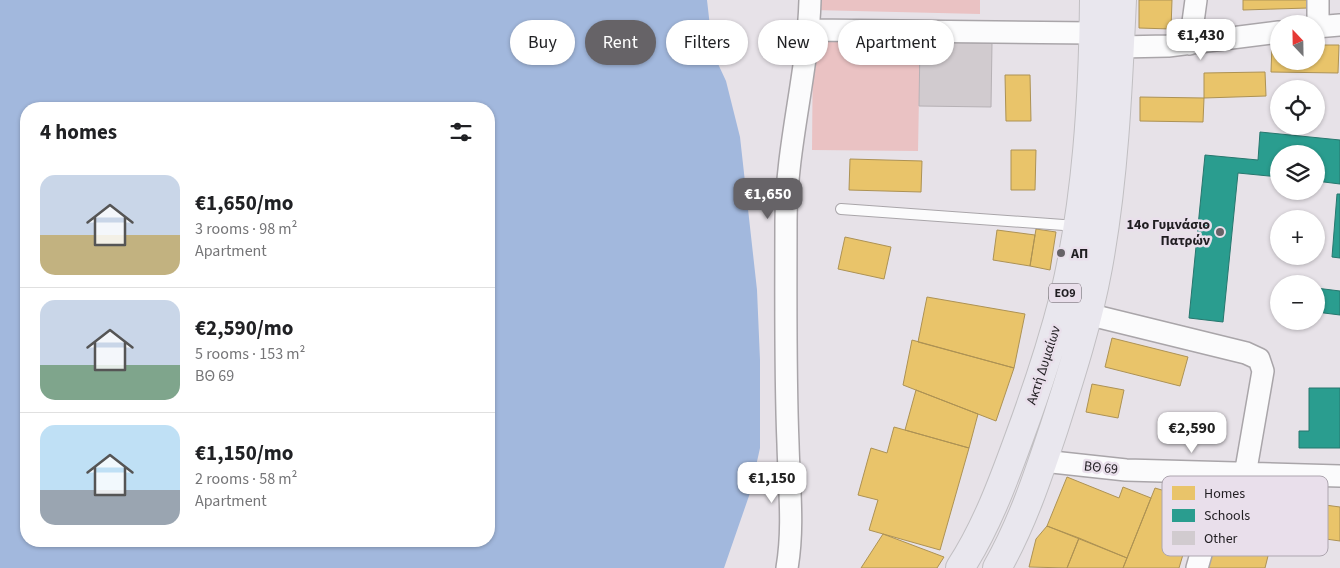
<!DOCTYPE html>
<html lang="en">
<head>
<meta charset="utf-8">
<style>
	:root { --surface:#fff; --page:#f2f2f2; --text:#202124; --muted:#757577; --line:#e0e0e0; --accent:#666367 }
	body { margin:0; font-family:"Source Sans 3",sans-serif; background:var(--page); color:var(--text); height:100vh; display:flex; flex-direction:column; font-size:19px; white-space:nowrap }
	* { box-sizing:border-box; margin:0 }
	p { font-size:16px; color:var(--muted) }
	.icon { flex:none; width:28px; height:28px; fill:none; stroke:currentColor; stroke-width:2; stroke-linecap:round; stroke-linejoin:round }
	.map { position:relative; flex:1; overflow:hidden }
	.side { position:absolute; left:20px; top:102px; width:475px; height:445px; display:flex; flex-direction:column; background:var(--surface); border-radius:20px; box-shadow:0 1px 4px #0004 }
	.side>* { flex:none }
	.banner { position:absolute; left:510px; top:20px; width:475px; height:45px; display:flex; gap:10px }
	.needle { width:32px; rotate:338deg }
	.controls { position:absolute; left:1270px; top:15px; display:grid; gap:10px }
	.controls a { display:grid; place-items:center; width:55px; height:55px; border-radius:50%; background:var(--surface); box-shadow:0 1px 4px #0004; font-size:25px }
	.price { position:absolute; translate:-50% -42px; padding:0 11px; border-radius:10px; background:#fff; color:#222; font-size:16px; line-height:32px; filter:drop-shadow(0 1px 2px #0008) }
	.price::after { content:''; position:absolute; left:50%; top:30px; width:15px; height:11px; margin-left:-8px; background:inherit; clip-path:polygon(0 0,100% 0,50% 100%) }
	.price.selected { background:var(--accent); color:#fff }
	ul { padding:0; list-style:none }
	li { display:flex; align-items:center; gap:15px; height:125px; padding:0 20px }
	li+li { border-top:1px solid var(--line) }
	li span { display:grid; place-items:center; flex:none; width:140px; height:100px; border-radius:15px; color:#555 }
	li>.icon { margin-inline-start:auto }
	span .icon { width:60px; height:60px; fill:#fffc; stroke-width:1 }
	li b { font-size:21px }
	h2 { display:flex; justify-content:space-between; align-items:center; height:60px; padding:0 20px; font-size:21px }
	.tag { padding:0 18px; border-radius:22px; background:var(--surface); box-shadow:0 1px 4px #0004; font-size:18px; line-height:45px }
	.tag.selected { background:var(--accent); color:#fff }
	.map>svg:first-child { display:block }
	.green { fill:#eac2c3 }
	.water { fill:#a2b8dd; fill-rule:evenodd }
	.homes { fill:#e9c46a; stroke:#ad9254 }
	.schools { fill:#2a9d8f; stroke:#27776e }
	.building { fill:#d1cbcf; stroke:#b6b1b5 }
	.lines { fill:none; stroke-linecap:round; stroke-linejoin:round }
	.service-casing { stroke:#a9a5a9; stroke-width:12 }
	.minor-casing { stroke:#a9a5a9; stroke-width:24 }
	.primary-casing { stroke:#c1bfc2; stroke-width:30 }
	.service { stroke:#fbfbfc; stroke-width:10 }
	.minor { stroke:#fbfbfc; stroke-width:21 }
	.primary { stroke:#e9e7ee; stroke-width:28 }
	.poi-dot { fill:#666367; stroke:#e9dfeb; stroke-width:2 }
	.labels { text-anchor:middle; stroke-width:5; stroke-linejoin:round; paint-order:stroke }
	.shield { fill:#e9dfeb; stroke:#5d585e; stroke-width:1 }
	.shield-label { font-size:12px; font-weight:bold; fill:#211e22 }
	.poi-label { font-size:14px; font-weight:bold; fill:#211e22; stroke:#e9dfeb; text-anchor:end }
	.street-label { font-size:14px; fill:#211e22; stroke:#e9dfeb }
	.key { fill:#e9dfeb; stroke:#ada5af; stroke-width:1 }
	.key-label { font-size:14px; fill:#211e22 }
</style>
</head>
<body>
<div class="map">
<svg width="1340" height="568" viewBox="0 0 1340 568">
	<rect width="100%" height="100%" fill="#e7e2e8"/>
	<path class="green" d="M814 0H980V14L813 10Z
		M813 41 920 42 918 151 812 150Z"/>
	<path class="water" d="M0 0H707L713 53 726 81 740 137 757 290 760 360V448L750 493 724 568H0ZM26 109H489V541H26Z"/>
	<path class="homes" d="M1139 0H1172L1171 29 1139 28Z
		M1243 0H1307L1308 8 1243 10Z
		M1272 44H1279V61H1316V45H1339L1338 73 1271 72Z
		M1265 72 1266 96 1204 98V73Z
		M1005 75H1030L1031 121H1006Z
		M1140 97 1204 98 1203 122 1140 121Z
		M1011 150H1036L1035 190H1011Z
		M850 159 922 161 921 192 849 190Z
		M1036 229 1056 232 1050 270 1030 266Z
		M997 230 1035 235 1030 266 993 260Z
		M845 237 891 247 884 279 838 269Z
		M927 297 1025 314 1014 368 918 342Z
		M1112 338 1188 357 1180 386 1105 367Z
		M912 340 1014 368 996 421 903 385Z
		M1092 384 1124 390 1118 418 1086 412Z
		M916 390 978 414 969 448 905 430Z
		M894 427 969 448 940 550 869 530 878 500 858 495 871 448 887 453Z
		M1067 477 1119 498 1123 487 1151 498 1127 558 1047 526Z
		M1155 488 1199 501 1179 568H1123Z
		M1310 503 1340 507V541L1297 535 1299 517 1308 518Z
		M1047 526 1079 538 1067 568 1029 567 1036 539Z
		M1213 531 1245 540 1247 546 1269 552 1265 568H1203Z
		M883 534 944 557 937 568H861Z
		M1079 538 1127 558 1123 568H1067Z"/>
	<path class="schools" d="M1260 132 1340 140V184L1316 181V154H1279V177L1238 173 1223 322 1189 318 1205 155 1258 160Z
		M1337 194H1340V258L1332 257Z
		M1316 288 1340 291V315L1316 312Z
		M1309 388H1340V448H1299V431H1309Z"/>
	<path class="building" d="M920 42 992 43 991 107 919 106Z"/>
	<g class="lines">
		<defs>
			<path id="service" d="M841 209 1077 226"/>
			<path id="minor" d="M1318 0V27
				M1316 27 1340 25
				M809 30 1093 33
				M1190 44 1196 0
				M1120 47 1168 46 1279 32
				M1087 314 1246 353 1259 359 1263 371 1245 475
				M1043 461 1126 470 1340 476
				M787 568C794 527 789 486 788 444 785 370 786 295 786 221 786 146 808 74 810 0
				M1197 568 1224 474"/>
			<path id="primary" d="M960 568C986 528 1003 482 1019 438 1036 392 1052 344 1064 297 1087 201 1093 98 1094 0
				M997 568C1022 524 1038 476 1054 428 1071 375 1088 322 1098 267 1114 180 1118 89 1122 0"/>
		</defs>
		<use href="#service" class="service-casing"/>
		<use href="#minor" class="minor-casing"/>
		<use href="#primary" class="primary-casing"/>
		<use href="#service" class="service"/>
		<use href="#minor" class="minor"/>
		<use href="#primary" class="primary"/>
	</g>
	<g class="poi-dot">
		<circle cx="1220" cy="232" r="5"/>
		<circle cx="1061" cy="253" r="5"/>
	</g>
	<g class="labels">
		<rect class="shield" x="1049" y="283.5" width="32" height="19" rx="4"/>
		<g class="shield-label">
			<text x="1065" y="297">ΕΟ9</text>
		</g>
		<g class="poi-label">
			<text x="1210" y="229">14o Γυμνάσιο<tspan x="1210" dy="16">Πατρών</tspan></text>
			<text x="1071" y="258" text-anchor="start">ΑΠ</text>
		</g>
		<g class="street-label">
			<text transform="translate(1043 365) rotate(-72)" y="5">Ακτή Δυμαίων</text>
			<text transform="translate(1101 467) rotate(6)" y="5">ΒΘ 69</text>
		</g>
	</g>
	<rect x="1162" y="476" width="166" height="80" rx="8" class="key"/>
	<rect x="1172" y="486" width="23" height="14" fill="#e9c46a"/>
	<rect x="1172" y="509" width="23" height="13" fill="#2a9d8f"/>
	<rect x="1172" y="531" width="23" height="14" fill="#d1cbcf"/>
	<g class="key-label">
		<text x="1204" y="498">Homes</text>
		<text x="1204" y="520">Schools</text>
		<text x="1204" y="543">Other</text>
	</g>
</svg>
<div class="controls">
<a><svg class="needle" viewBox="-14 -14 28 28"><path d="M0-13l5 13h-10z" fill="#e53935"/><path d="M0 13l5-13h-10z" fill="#757577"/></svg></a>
<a><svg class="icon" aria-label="locate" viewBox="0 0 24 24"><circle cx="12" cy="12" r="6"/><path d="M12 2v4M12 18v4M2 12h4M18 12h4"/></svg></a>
<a><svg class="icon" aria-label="layers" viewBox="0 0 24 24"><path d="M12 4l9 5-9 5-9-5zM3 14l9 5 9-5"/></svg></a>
<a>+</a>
<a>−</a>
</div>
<b class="price" style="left:1201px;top:61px">€1,430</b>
<b class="price selected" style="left:768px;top:220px">€1,650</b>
<b class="price" style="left:1192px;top:454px">€2,590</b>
<b class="price" style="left:772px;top:504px">€1,150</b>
<div class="banner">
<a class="tag">Buy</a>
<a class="tag selected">Rent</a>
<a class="tag">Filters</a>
<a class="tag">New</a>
<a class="tag">Apartment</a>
</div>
<section class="side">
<h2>4 homes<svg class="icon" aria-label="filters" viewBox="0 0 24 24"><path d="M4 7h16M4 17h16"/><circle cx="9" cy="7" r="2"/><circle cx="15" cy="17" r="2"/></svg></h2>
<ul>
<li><span style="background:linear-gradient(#c9d6e8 60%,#c2b280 0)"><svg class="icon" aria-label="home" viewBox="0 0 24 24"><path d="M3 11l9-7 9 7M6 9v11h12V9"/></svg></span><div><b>€1,650/mo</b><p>3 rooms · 98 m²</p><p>Apartment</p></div></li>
<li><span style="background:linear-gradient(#c9d6e8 65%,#7fa58c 0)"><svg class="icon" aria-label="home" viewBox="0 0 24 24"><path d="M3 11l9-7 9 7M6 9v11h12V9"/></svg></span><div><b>€2,590/mo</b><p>5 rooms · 153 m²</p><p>ΒΘ 69</p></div></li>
<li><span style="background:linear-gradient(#bfe0f5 65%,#9aa5b1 0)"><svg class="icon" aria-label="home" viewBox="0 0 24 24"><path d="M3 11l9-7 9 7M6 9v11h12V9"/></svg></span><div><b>€1,150/mo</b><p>2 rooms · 58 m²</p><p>Apartment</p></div></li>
</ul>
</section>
</div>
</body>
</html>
